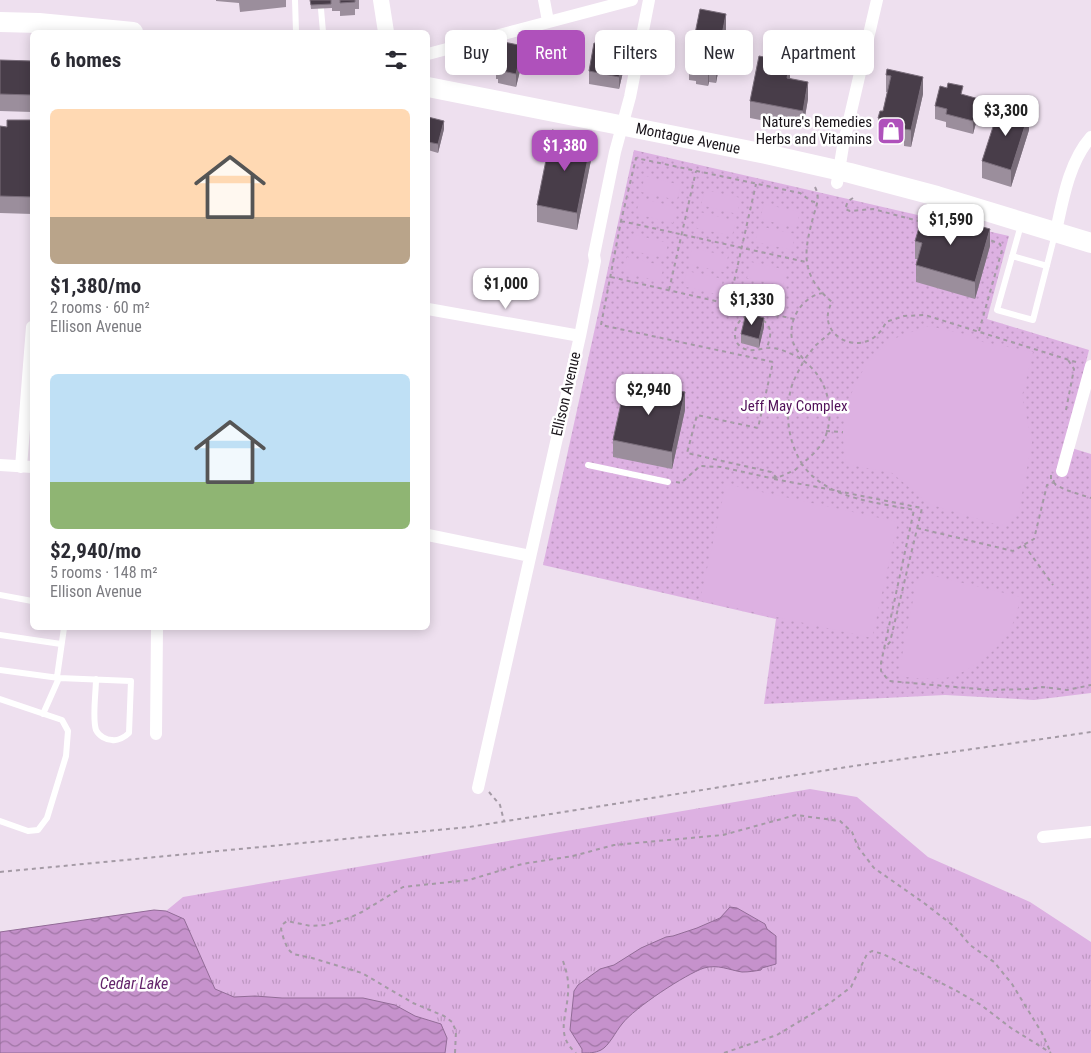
<!DOCTYPE html>
<html lang="en">
<head>
<meta charset="utf-8">
<style>
	:root { --surface:#fff; --page:#f2f2f3; --text:#2b2b33; --muted:#7c7c81; --accent:#af51bb }
	body { margin:0; font-family:"Roboto Condensed",sans-serif; background:var(--page); color:var(--text); height:100vh; display:flex; flex-direction:column; font-size:19px; white-space:nowrap }
	* { box-sizing:border-box; margin:0 }
	p { font-size:16px; color:var(--muted) }
	.icon { flex:none; width:28px; height:28px; fill:none; stroke:currentColor; stroke-width:2; stroke-linecap:round; stroke-linejoin:round }
	.map { position:relative; flex:1; overflow:hidden }
	.details { position:absolute; left:30px; top:30px; width:400px; height:600px; display:flex; flex-direction:column; background:var(--surface); border-radius:8px; box-shadow:0 2px 12px #0003 }
	.details>* { flex:none }
	.banner { position:absolute; left:445px; top:30px; width:475px; height:45px; display:flex; gap:10px }
	.price { position:absolute; translate:-50% -42px; padding:0 11px; border-radius:10px; background:#fff; color:#222; font-size:16px; line-height:32px; filter:drop-shadow(0 1px 2px #0008) }
	.price::after { content:''; position:absolute; left:50%; top:30px; width:15px; height:11px; margin-left:-8px; background:inherit; clip-path:polygon(0 0,100% 0,50% 100%) }
	.price.on { background:var(--accent); color:#fff }
	ul { padding:0; list-style:none }
	li { display:grid; align-content:center; gap:10px; height:265px; padding:0 20px }
	li span { display:grid; place-items:center; height:155px; border-radius:8px; color:#555 }
	li>.icon { margin-inline-start:auto }
	span .icon { width:90px; height:90px; fill:#fffc; stroke-width:1 }
	li b { font-size:21px }
	h2 { display:flex; justify-content:space-between; align-items:center; height:60px; padding:0 20px; font-size:21px }
	.tag { padding:0 18px; border-radius:8px; background:var(--surface); box-shadow:0 2px 12px #0003; font-size:18px; line-height:45px }
	.tag.on { background:var(--accent); color:#fff }
	.map>svg:first-child { display:block }
	.grass { fill:url(#grass-tufts) }
	.park { fill:url(#park-dots) }
	.pitch { fill:#ddb1e2 }
	.water { fill:url(#water-waves); stroke:#926c97 }
	.lines { fill:none; stroke-linecap:round; stroke-linejoin:round }
	.path { stroke:#a49aa5; stroke-width:2; stroke-dasharray:4 4; stroke-linecap:butt }
	.service { stroke:#fff; stroke-width:6 }
	.minor { stroke:#fff; stroke-width:12 }
	.tertiary { stroke:#fff; stroke-width:16 }
	.primary { stroke:#fff; stroke-width:20 }
	.wall { fill:#9b8e9c }
	.shaded-wall { fill:#7a6e7b }
	.building { fill:#483d49; stroke:#7a6e7b }
	.labels { text-anchor:middle; stroke-width:5; stroke-linejoin:round; paint-order:stroke }
	.poi-label { font-size:15px; fill:#19141a; stroke:#fff; text-anchor:end }
	.street-label { font-size:15px; fill:#19141a; stroke:#fff }
	.park-label { font-size:15px; fill:#52125a; stroke:#fff }
	.water-label { font-size:16px; font-style:italic; fill:#63246b; stroke:#fff }
</style>
</head>
<body>
<div class="map">
<svg width="1091" height="1053" viewBox="0 0 1091 1053">
	<defs>
		<pattern id="grass-tufts" width="24" height="20" patternUnits="userSpaceOnUse" patternTransform="scale(1.25)"><rect width="24" height="20" fill="#ddb1e2"/><path d="M3 7l-1-3M5 7V3M7 7l1-3M15 17l-1-3M17 17v-4M19 17l1-3" fill="none" stroke="#bd97c1"/></pattern>
		<pattern id="park-dots" width="8" height="8" patternUnits="userSpaceOnUse" patternTransform="scale(1.25)"><rect width="8" height="8" fill="#ddb1e2"/><path d="M2 2h.1M6 6h.1" fill="none" stroke="#bd97c1" stroke-width="1.8" stroke-linecap="round"/></pattern>
		<pattern id="water-waves" width="16" height="10" patternUnits="userSpaceOnUse" patternTransform="scale(1.25)"><rect width="16" height="10" fill="#c692cc"/><path d="M0 5q4-4 8 0t8 0" fill="none" stroke="#a076a5"/></pattern>
	</defs>
	<rect width="100%" height="100%" fill="#eee0ef"/>
	<path class="grass" d="M810 789 857 797 928 857 1030 902 1091 942V1053H0V932L154 910 166 911 183 897Z"/>
	<path class="park" d="M634 150 1009 236 987 319 1089 350 1065 446 1091 454V693L1034 700 945 695 764 704 776 619 543 565Z"/>
	<path class="pitch" d="M645 176 681 185 677 200 641 192Z
		M705 190 741 198 737 214 701 205Z
		M640 198 676 207 673 223 636 214Z
		M764 204 800 212 796 228 760 219Z
		M700 212 736 221 732 236 696 228Z
		M759 226 795 234 792 250 755 242Z
		M632 234 668 243 665 258 628 250Z
		M692 248 728 256 724 272 688 264Z
		M627 257 664 266 660 281 624 273Z
		M751 262 787 270 783 286 747 278Z
		M687 271 723 279 720 295 683 286Z
		M746 285 782 293 779 309 742 300Z
		M929 326 973 336 978 341 1033 352 1022 396 1032 442 1018 515 1001 526 929 504 892 473 846 464C845 454 843 443 843 433 844 399 865 354 896 338 906 333 918 330 929 326Z
		M726 484 898 522 872 638 700 600Z
		M926 574 1021 597C1018 608 1015 620 1010 630 1001 649 966 675 945 678 929 680 913 678 898 676L917 580Z"/>
	<path class="water" d="M730 907 737 908 765 924 767 929 776 936V964L762 968 761 970C755 971 749 972 742 972 729 970 718 964 704 968 686 974 634 1008 622 1024 616 1031 609 1046 601 1050 595 1053 589 1053 582 1053V1049L570 1030 574 991 578 985 600 969 614 965 641 948 666 937 673 936 697 928 720 918Z
		M154 910 166 911 184 919 215 989 234 997 255 996 282 998H363L395 1005 415 1016 441 1024 447 1038 445 1053H0V932Z"/>
	<g class="lines">
		<path class="path" d="M815 187C820 197 817 204 814 214 804 251 799 274 832 302 812 337 868 363 886 322L904 316 925 315 1079 363
			M853 198 848 201 845 209 850 211 873 209 922 222
			M621 221 806 262
			M611 277 794 319
			M669 290 696 171
			M823 293C803 296 788 319 792 339 794 347 799 353 804 360L815 346 832 331
			M729 304 756 184
			M747 316C735 320 730 339 741 347 750 353 758 349 767 348 774 347 783 350 789 353 822 365 837 403 826 435 822 447 811 456 802 464 789 443 785 417 790 393 792 381 799 371 804 360
			M763 320C774 329 770 337 767 348
			M979 331 1002 250 1000 244 990 240
			M1066 410 1074 369 1068 360
			M826 431 843 432
			M1051 475V479L1056 485 1066 490 1091 498
			M777 478 771 472 687 453 697 415 758 428 773 362 601 325 621 221 636 158 800 193 811 201 817 203
			M774 479 833 490
			M676 482 681 483 700 466 721 467 766 477 777 478 795 470 802 464C826 499 875 502 914 510L881 663V671L889 681 989 690 1029 689 1042 687 1067 690 1091 685
			M837 491 922 508 890 642 884 649
			M917 528 1013 551 1034 539 1047 485 1052 484 1055 479
			M1024 545 1053 585
			M489 792 500 805 504 821
			M0 872 469 827 847 767 1091 732
			M563 961C567 972 569 982 568 993 567 1016 555 1035 576 1053
			M455 1053 456 1031 452 1022 444 1016 413 1003 362 973 312 958 293 954 288 949 284 940 281 929 283 924 287 921 311 926 325 925 349 918 362 912 403 887 469 880 522 864 573 856 614 845 723 835 796 815 840 821 852 832 858 847 874 868 924 903 955 927 970 945 994 962 1012 984 1042 1033 1050 1051
			M724 1053 777 1035 830 1003 851 987 867 954 872 951 883 954 957 991 981 1005 1011 1028 1051 1053"/>
		<path class="service" d="M295 0 296 32
			M321 9 323 32
			M1021 225 997 310 1033 320 1055 234
			M1012 256 1047 266
			M588 465 668 482
			M0 595 32 601
			M0 635 61 644
			M0 670 59 678 43 714
			M57 677 64 628
			M59 678 131 681 129 733C125 737 118 741 112 740 106 740 99 736 96 730 92 718 96 693 96 679
			M0 699 62 720 68 731 66 756 47 818 38 830 28 831 0 821"/>
		<path class="minor" d="M544 0 548 21
			M428 54 632 0
			M837 183 843 146 877 0
			M1056 231C1063 199 1069 162 1091 137
			M428 309 580 336
			M0 465 32 467
			M21 467 32 327
			M1062 471 1091 366
			M428 535 530 556
			M156 734 157 628
			M478 788 580 336 595 261 594 255 615 152 630 97 649 0
			M1043 837 1091 832"/>
		<path class="tertiary" d="M381 0 386 32"/>
		<g class="primary">
			<path d="M0 22 39 23 133 32"/>
			<path id="s1" d="M428 87 766 154 850 173 937 196 1091 243"/>
		</g>
	</g>
	<path class="wall" d="M216 0H286V7L240 12 239 3 216 1Z
		M310 0H359V9H355V15L340 16V11H332V8L311 9Z
		M726 31 716 83 709 82 708 86 696 84V81L689 80V63Z
		M620 58 623 72 619 89 589 84V71Z
		M501 59H523L516 87 498 83V79H496V66Z
		M0 60 32 61V112L0 111Z
		M887 69 923 94 911 147 904 146V141L878 135V118L883 111 887 92H886V75Z
		M790 78 808 99 803 128 750 118V101Z
		M963 95 979 112 973 134 946 127V122L935 119V106Z
		M428 117 444 129 438 153 428 150Z
		M32 120V214L0 213V126L7 127Z
		M1029 130 1011 187 982 178V161Z
		M592 155 577 230 537 222V205Z
		M915 241 990 246 975 299 916 282V265L917 259H915Z
		M764 327 759 348 741 343V334Z
		M685 410 672 469 613 457V440Z"/>
	<path class="shaded-wall" d="M726 14V31L716 83V66Z
		M523 46V59L516 87V74Z
		M623 59V72L619 89V77Z
		M790 62V79L787 78Z
		M709 65V82L708 86V69Z
		M923 77V94L911 147V130Z
		M808 82V99L803 128V111Z
		M979 99V112L973 134V121Z
		M1029 113V130L1011 187V170Z
		M444 121V129L438 153V144Z
		M592 138V155L577 230V213Z
		M990 229V246L975 299V282Z
		M764 318V327L759 348V339Z
		M685 392V410L672 469V452Z"/>
	<path class="building" d="M310 0H331V4L311 5Z
		M340 0H355V2L340 3Z
		M700 9 726 14 716 66 709 65 708 69 696 66 697 64 689 63Z
		M504 42 523 46 516 74 498 70V66H496L498 58 501 59Z
		M594 43 620 48 618 58 623 59 619 77 589 71Z
		M759 56 790 62 787 78 808 82 803 111 750 101Z
		M0 60 32 61V95L0 94Z
		M887 69 923 77 911 130 904 129 905 124 878 118 880 111H883L891 76 886 75Z
		M948 83 963 86 961 94 979 99 973 121 946 114 947 109 935 106 940 86 947 88Z
		M1000 105 1029 113 1011 170 982 161Z
		M428 117 444 121 438 144 428 142Z
		M7 120H32V197L0 196V126L7 127Z
		M552 130 592 138 577 213 537 205Z
		M924 211 990 229 975 282 916 265 922 243 915 241Z
		M746 313 764 318 759 339 741 334Z
		M626 380 685 392 672 452 613 440Z"/>
	<defs>
		<symbol id="shop-square" viewBox="-11 -11 22 22"><rect x="-9" y="-9" width="18" height="18" rx="4" fill="#af51bb" stroke="#fff"/><path d="M-5-2.5h2.3a2.7 3.5 0 0 1 5.4 0H5L5.5 6h-11ZM-1.5-2.5h3a1.5 2.3 0 0 0-3 0Z" fill="#fff"/></symbol>
	</defs>
	<g fill-rule="evenodd">
		<use href="#shop-square" x="875" y="115" width="32" height="32"/>
	</g>
	<g class="labels">
		<g class="poi-label">
			<text x="872" y="127">Nature's Remedies<tspan x="872" dy="17">Herbs and Vitamins</tspan></text>
		</g>
		<g class="street-label">
			<text dy="5" stroke="none"><textPath href="#s1" startOffset="265">Montague Avenue</textPath></text>
			<text transform="translate(566 394) rotate(-77)" y="5">Ellison Avenue</text>
		</g>
		<g class="park-label">
			<text x="794" y="411">Jeff May Complex</text>
		</g>
		<g class="water-label">
			<text x="134" y="989">Cedar Lake</text>
		</g>
	</g>
</svg>
<b class="price" style="left:1006px;top:137px">$3,300</b>
<b class="price on" style="left:565px;top:172px">$1,380</b>
<b class="price" style="left:951px;top:246px">$1,590</b>
<b class="price" style="left:506px;top:310px">$1,000</b>
<b class="price" style="left:752px;top:326px">$1,330</b>
<b class="price" style="left:649px;top:416px">$2,940</b>
<div class="banner">
<a class="tag">Buy</a>
<a class="tag on">Rent</a>
<a class="tag">Filters</a>
<a class="tag">New</a>
<a class="tag">Apartment</a>
</div>
<section class="details">
<h2>6 homes<svg class="icon" aria-label="filters" viewBox="0 0 24 24"><path d="M4 7h16M4 17h16"/><circle cx="9" cy="7" r="2"/><circle cx="15" cy="17" r="2"/></svg></h2>
<ul>
<li><span style="background:linear-gradient(#ffd9b3 70%,#b9a48a 0)"><svg class="icon" aria-label="home" viewBox="0 0 24 24"><path d="M3 11l9-7 9 7M6 9v11h12V9"/></svg></span><div><b>$1,380/mo</b><p>2 rooms · 60 m²</p><p>Ellison Avenue</p></div></li>
<li><span style="background:linear-gradient(#bfe0f5 70%,#8fb573 0)"><svg class="icon" aria-label="home" viewBox="0 0 24 24"><path d="M3 11l9-7 9 7M6 9v11h12V9"/></svg></span><div><b>$2,940/mo</b><p>5 rooms · 148 m²</p><p>Ellison Avenue</p></div></li>
</ul>
</section>
</div>
</body>
</html>
